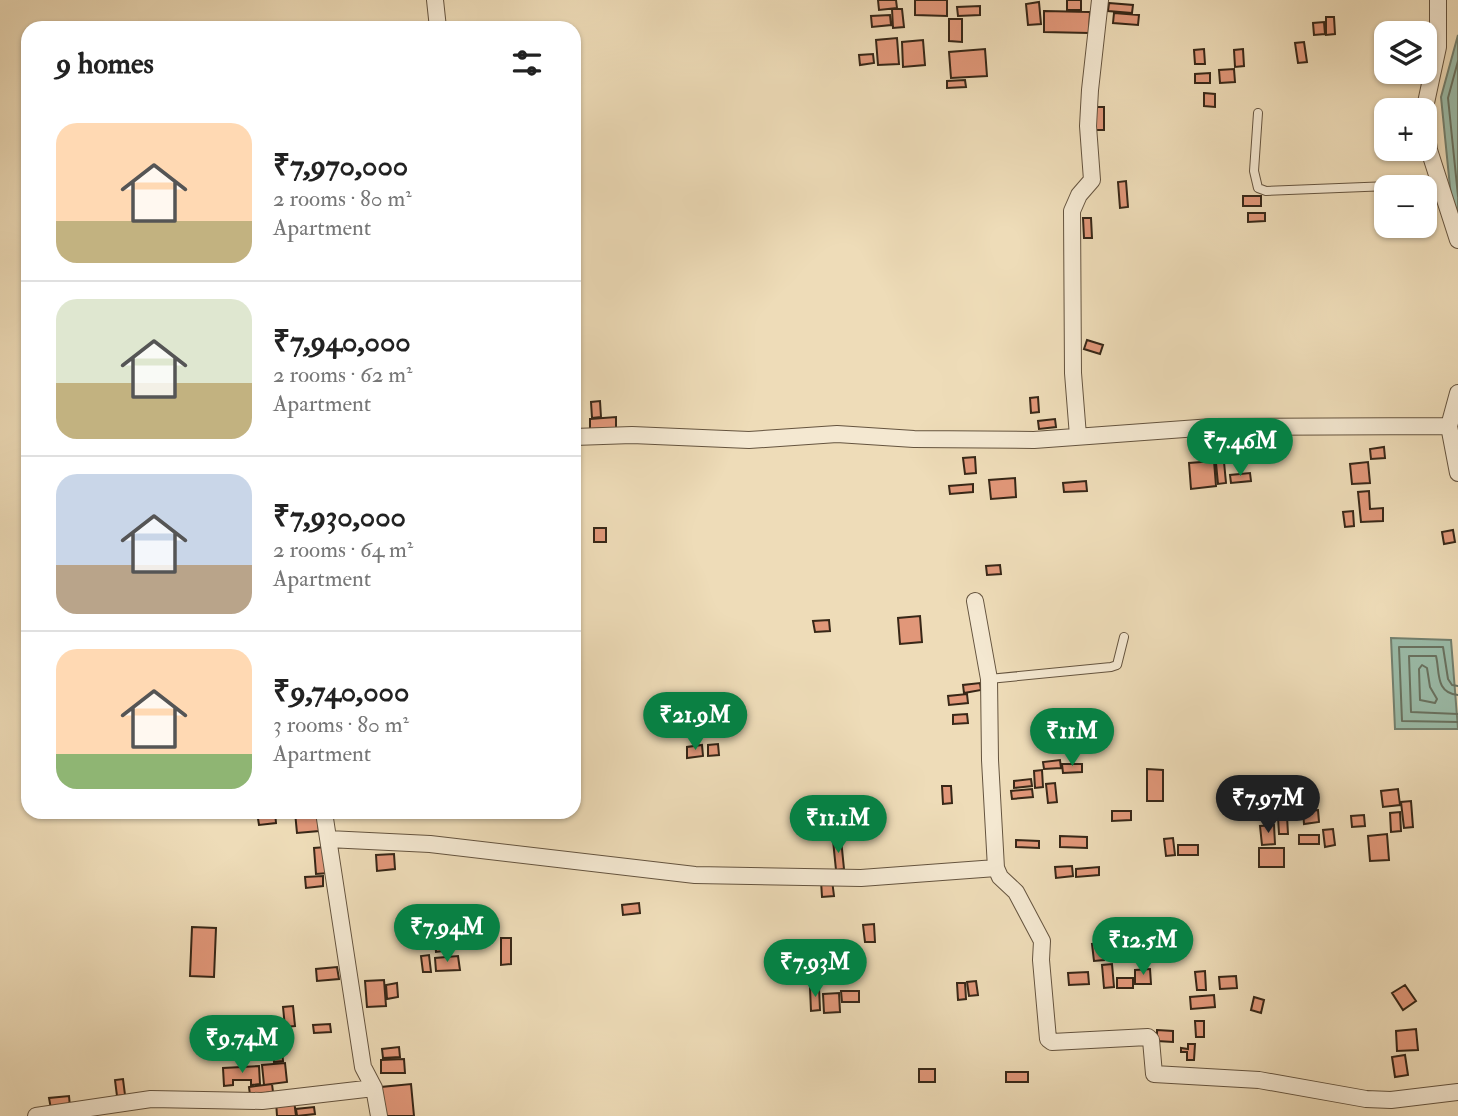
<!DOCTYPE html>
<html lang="en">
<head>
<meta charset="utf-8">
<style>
	:root { --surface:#fff; --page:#f2f2f2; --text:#222; --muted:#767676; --line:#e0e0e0; --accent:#0b8043 }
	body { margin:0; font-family:"IM FELL Double Pica",serif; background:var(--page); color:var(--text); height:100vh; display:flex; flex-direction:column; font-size:26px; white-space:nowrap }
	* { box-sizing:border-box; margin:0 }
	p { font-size:23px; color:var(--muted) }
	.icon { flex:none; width:38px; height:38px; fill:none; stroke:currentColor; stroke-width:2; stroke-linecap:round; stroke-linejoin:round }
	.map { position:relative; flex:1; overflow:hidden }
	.drawer { position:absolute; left:21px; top:21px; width:560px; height:798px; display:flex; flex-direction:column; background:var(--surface); border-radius:21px; box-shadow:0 2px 5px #0004 }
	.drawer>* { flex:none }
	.buttons { position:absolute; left:1374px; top:21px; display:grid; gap:14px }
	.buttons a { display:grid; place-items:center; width:63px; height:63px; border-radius:14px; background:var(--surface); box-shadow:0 2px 5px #0004; font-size:35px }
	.price { position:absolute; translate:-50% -60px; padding:0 16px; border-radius:24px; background:var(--accent); color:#fff; font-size:23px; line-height:46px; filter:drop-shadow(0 2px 4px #0008) }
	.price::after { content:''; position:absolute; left:50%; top:42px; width:21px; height:16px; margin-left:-10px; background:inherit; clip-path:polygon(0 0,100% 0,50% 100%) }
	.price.selected { background:#222; color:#fff }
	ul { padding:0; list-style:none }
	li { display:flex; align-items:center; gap:21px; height:175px; padding:0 35px }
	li+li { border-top:2px solid var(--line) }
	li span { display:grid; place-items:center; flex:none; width:196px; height:140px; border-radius:21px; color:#555 }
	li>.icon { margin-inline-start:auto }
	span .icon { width:84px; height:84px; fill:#fffc; stroke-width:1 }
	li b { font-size:30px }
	h2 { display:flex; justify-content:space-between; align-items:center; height:84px; padding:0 35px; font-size:30px }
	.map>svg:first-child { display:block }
	.water { fill:#9bbca9; stroke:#73806f; stroke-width:2 }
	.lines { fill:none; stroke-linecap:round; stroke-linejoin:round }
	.shore { stroke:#697260; stroke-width:2 }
	.building { fill:#e19779; stroke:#372717; stroke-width:2 }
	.service-casing { stroke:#65543f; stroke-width:10 }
	.minor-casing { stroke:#65543f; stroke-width:18 }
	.service { stroke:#f4e8d1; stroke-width:8 }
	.minor { stroke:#f4e8d1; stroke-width:16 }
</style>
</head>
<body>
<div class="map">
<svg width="1458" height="1116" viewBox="0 0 1458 1116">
	<rect width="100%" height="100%" fill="#eedcb8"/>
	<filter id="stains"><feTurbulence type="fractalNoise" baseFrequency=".00286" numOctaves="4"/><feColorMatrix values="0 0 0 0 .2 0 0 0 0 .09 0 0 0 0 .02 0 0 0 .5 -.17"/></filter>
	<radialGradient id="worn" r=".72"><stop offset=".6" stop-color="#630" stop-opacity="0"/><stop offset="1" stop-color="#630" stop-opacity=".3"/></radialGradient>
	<path class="water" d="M1458 35V224L1452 207 1441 97Z
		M1391 638 1451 640 1458 729H1395Z"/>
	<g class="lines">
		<path class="shore" d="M1458 61 1448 98 1458 196
			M1422 665 1427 668 1430 687 1437 699 1435 703 1420 700 1419 669Z
			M1458 686 1452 685 1448 679 1443 647H1399L1402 721 1458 722
			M1458 695C1435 693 1440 672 1436 656H1409L1411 712 1458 714"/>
	</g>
	<path class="building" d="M878 0H896L897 8 879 10Z
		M915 0H947V16L915 15Z
		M1067 0H1081V10H1067Z
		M1039 2 1041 24 1028 25 1026 4Z
		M1109 3 1133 5 1132 13 1108 11Z
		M980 6V15L958 16 957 7Z
		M892 9H902L904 27 893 28Z
		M1044 11 1090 12 1089 33 1044 32Z
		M1114 13 1139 15 1138 25 1113 23Z
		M890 15 891 25 872 27 871 16Z
		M1326 17H1334L1335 34 1326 35Z
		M949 19H962V42L949 41Z
		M1324 22 1325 34 1314 35 1313 23Z
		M897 38 899 64 878 65 876 40Z
		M923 40 925 65 903 67 902 42Z
		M1304 42 1307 62 1298 63 1295 43Z
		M985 49 987 76 951 78 949 52Z
		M1204 49 1205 64H1195L1194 50Z
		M1243 49 1244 66 1235 67 1234 50Z
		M873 54 874 63 860 65 859 55Z
		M1234 69 1235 82 1220 83 1219 70Z
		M1210 73V83H1195V74Z
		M965 80 966 87 947 88V81Z
		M1204 93 1215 94V107L1204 106Z
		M1095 107H1104V130H1095Z
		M1126 181 1128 207 1120 208 1118 182Z
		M1243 196H1261V206H1243Z
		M1248 213H1265V221L1248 222Z
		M1083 218H1091L1092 238H1084Z
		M1087 340 1103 345 1100 354 1084 349Z
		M1038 397 1039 412 1031 413 1030 398Z
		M600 401 601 417 592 418 591 402Z
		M616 417V428L590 429V419Z
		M1055 419 1056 427 1039 429 1038 421Z
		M1384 447 1385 458 1371 459 1370 449Z
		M975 457 976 473 965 474 963 458Z
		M1214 461 1216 486 1191 489 1189 463Z
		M1224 462 1226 483 1218 484 1216 463Z
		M1368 462 1370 483 1352 484 1350 464Z
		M1250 473 1251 481 1231 483 1230 475Z
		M1015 478 1016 497 991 499 989 480Z
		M1086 481 1087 491 1064 492 1063 483Z
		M973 484V492L950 494 949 486Z
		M1369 491 1370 509 1383 508V521L1361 522 1358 492Z
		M1353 511 1354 526 1345 527 1343 512Z
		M594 528H606V542H594Z
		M1453 530 1455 542 1444 544 1442 532Z
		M1000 565 1001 574 987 575 986 566Z
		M920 616 922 642 900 644 898 618Z
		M829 620 830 631 815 632 813 621Z
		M980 683 981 690 964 693 963 685Z
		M967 694 968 703 949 705 948 696Z
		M967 714 968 723 953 724V715Z
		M718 744 719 755 708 756V745Z
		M702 745 703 756 687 758V747Z
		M1060 760 1061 768 1044 769 1043 762Z
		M1062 764H1082V772L1063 773Z
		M1147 769 1163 770V801H1147Z
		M1042 770 1043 787 1035 788 1034 771Z
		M1031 779 1032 786 1014 788V781Z
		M1055 783 1057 802 1048 803 1046 784Z
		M942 786H951L952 803 943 804Z
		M1032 789 1033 797 1012 799 1011 791Z
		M1398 789 1400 805 1383 807 1381 791Z
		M1411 801 1413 827 1404 828 1401 802Z
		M1318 810 1319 822 1304 824 1303 811Z
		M1112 811H1131V820L1112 821Z
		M257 812H275L276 823 259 825Z
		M295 812H317L319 831 297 833Z
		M1400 812 1401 831 1391 832 1390 813Z
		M1364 815 1365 826 1352 827 1351 816Z
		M1287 816 1288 834H1279L1278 817Z
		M1274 825 1275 844 1262 845 1260 826Z
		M1333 829 1335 845 1325 847 1323 830Z
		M1387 834 1389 860 1370 861 1368 836Z
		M1299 835H1319V844H1299Z
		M1060 836 1087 837V848L1060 847Z
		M1173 838 1175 855 1166 856 1164 839Z
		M841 839 844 869 836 870 833 840Z
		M1016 840 1039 841V848L1016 847Z
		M1178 845H1198V855H1178Z
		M326 847 329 873 316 874 314 848Z
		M1259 848H1284V867H1259Z
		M394 854 395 869 377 871 376 855Z
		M1072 866 1073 876 1056 878 1055 867Z
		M1099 867V875L1076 877V869Z
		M323 876V886L306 888 305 877Z
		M832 880 834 896 822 897 821 881Z
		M639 903 640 913 623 915 622 905Z
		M483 910 484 918 457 919 456 912Z
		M874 924 875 942H865L863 925Z
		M192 927 216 928 214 977 190 976Z
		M501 938H511V964L501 965Z
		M1167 938 1168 948H1181L1182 957H1168Z
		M451 939 453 950 436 952 435 940Z
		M1102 943 1104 960 1094 961 1092 944Z
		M854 950 855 959 839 960 838 951Z
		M429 955 431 972H423L421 956Z
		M458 956 460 970 436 971 435 958Z
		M1112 964 1114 987 1104 988 1102 965Z
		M337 967 339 979 317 981 316 969Z
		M1150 969 1151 984H1135V970Z
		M1205 971 1206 990H1197L1195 972Z
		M1088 972 1089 984 1069 985 1068 973Z
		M1236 976 1237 988 1220 989 1219 977Z
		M1117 978H1133V988H1117Z
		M384 980 386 1006 367 1007 365 981Z
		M976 981 978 995 969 996 967 982Z
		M397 983 398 997 387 999 386 985Z
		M957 983H965L966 999 958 1000Z
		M1405 985 1416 1001 1403 1010 1392 993Z
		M819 987 820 1010 811 1011 810 988Z
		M841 991H859V1002H842Z
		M839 993 840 1012 824 1013 823 994Z
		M1214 995 1215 1007 1191 1009 1190 997Z
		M1254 997 1264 1000 1261 1013 1251 1010Z
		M293 1006 295 1026 285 1027 283 1007Z
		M1195 1021H1204V1037H1196Z
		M330 1024 331 1032 314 1033 313 1025Z
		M1416 1029 1418 1050 1397 1051 1396 1031Z
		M1157 1030 1173 1031V1042L1157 1041Z
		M272 1038H281L283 1061 274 1062Z
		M1188 1044H1195L1194 1060H1187V1052H1181V1048L1188 1049Z
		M399 1047 400 1057 383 1058 382 1049Z
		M1405 1055 1408 1075 1395 1077 1392 1057Z
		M404 1059 405 1073H381V1060Z
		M285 1063 287 1082 264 1085 262 1065Z
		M259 1066 260 1084 251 1085V1080H233V1085L224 1086 223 1068Z
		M919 1069H935V1082H919Z
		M1006 1072H1028V1082H1006Z
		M123 1079 125 1095 117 1096 115 1080Z
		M272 1084 273 1092 250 1095 249 1087Z
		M411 1084 414 1116H383L381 1087Z
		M69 1096 70 1107 51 1109 49 1098Z
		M294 1100 296 1116H277L276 1101Z
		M314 1107 315 1114 297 1116 296 1109Z"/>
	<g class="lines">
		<defs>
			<path id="service" d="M1258 113 1254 171 1258 188 1266 191 1440 184
				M989 679 1111 667 1117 665 1124 637"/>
			<path id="minor" d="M435 0 438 28
				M1424 112 1438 47V0
				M1424 117 1429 150 1458 240
				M1458 393 1449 426 1458 473
				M1078 436 1073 373 1072 211 1079 195 1092 180 1088 126 1090 90 1100 0
				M574 437 632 435 749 440 837 434 914 439 1034 440 1212 427 1449 426
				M975 601 989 679 990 760 996 868
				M328 839 430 844 695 875 861 878 996 868 1000 877 1016 892 1042 941 1041 960 1048 1039 1052 1042 1148 1037 1151 1040 1154 1074 1259 1080 1366 1099 1391 1100 1458 1092
				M374 1088 379 1116
				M36 1116 151 1099 262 1101 374 1088 363 1067 324 812"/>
		</defs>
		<use href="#service" class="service-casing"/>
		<use href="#minor" class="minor-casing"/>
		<use href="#service" class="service"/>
		<use href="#minor" class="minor"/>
	</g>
	<rect width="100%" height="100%" filter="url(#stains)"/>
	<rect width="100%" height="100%" fill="url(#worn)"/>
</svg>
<div class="buttons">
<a><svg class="icon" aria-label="layers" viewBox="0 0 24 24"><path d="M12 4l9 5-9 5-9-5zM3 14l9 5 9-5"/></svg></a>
<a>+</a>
<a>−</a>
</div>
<b class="price" style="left:1240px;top:478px">₹7.46M</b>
<b class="price" style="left:695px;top:752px">₹21.9M</b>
<b class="price" style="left:1072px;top:768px">₹11M</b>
<b class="price selected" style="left:1268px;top:835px">₹7.97M</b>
<b class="price" style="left:838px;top:855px">₹11.1M</b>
<b class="price" style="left:447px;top:964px">₹7.94M</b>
<b class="price" style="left:1143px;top:977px">₹12.5M</b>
<b class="price" style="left:815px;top:999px">₹7.93M</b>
<b class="price" style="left:242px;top:1075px">₹9.74M</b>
<section class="drawer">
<h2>9 homes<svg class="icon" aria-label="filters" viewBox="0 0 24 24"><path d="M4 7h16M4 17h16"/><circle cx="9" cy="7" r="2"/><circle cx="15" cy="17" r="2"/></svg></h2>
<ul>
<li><span style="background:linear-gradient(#ffd9b3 70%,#c2b280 0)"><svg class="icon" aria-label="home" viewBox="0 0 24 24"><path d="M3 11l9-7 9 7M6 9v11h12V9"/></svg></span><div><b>₹7,970,000</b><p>2 rooms · 80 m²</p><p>Apartment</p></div></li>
<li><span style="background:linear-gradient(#dfe7d0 60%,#c2b280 0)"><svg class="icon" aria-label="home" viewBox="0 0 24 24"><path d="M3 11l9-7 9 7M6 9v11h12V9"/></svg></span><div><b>₹7,940,000</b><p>2 rooms · 62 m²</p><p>Apartment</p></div></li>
<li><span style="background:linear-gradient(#c9d6e8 65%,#b9a48a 0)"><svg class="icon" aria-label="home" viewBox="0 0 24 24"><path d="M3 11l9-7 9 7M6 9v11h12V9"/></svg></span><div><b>₹7,930,000</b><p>2 rooms · 64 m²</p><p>Apartment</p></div></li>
<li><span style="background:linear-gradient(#ffd9b3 75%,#8fb573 0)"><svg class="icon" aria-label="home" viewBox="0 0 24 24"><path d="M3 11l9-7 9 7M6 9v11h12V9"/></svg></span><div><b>₹9,740,000</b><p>3 rooms · 80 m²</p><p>Apartment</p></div></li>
</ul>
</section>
</div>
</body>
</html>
